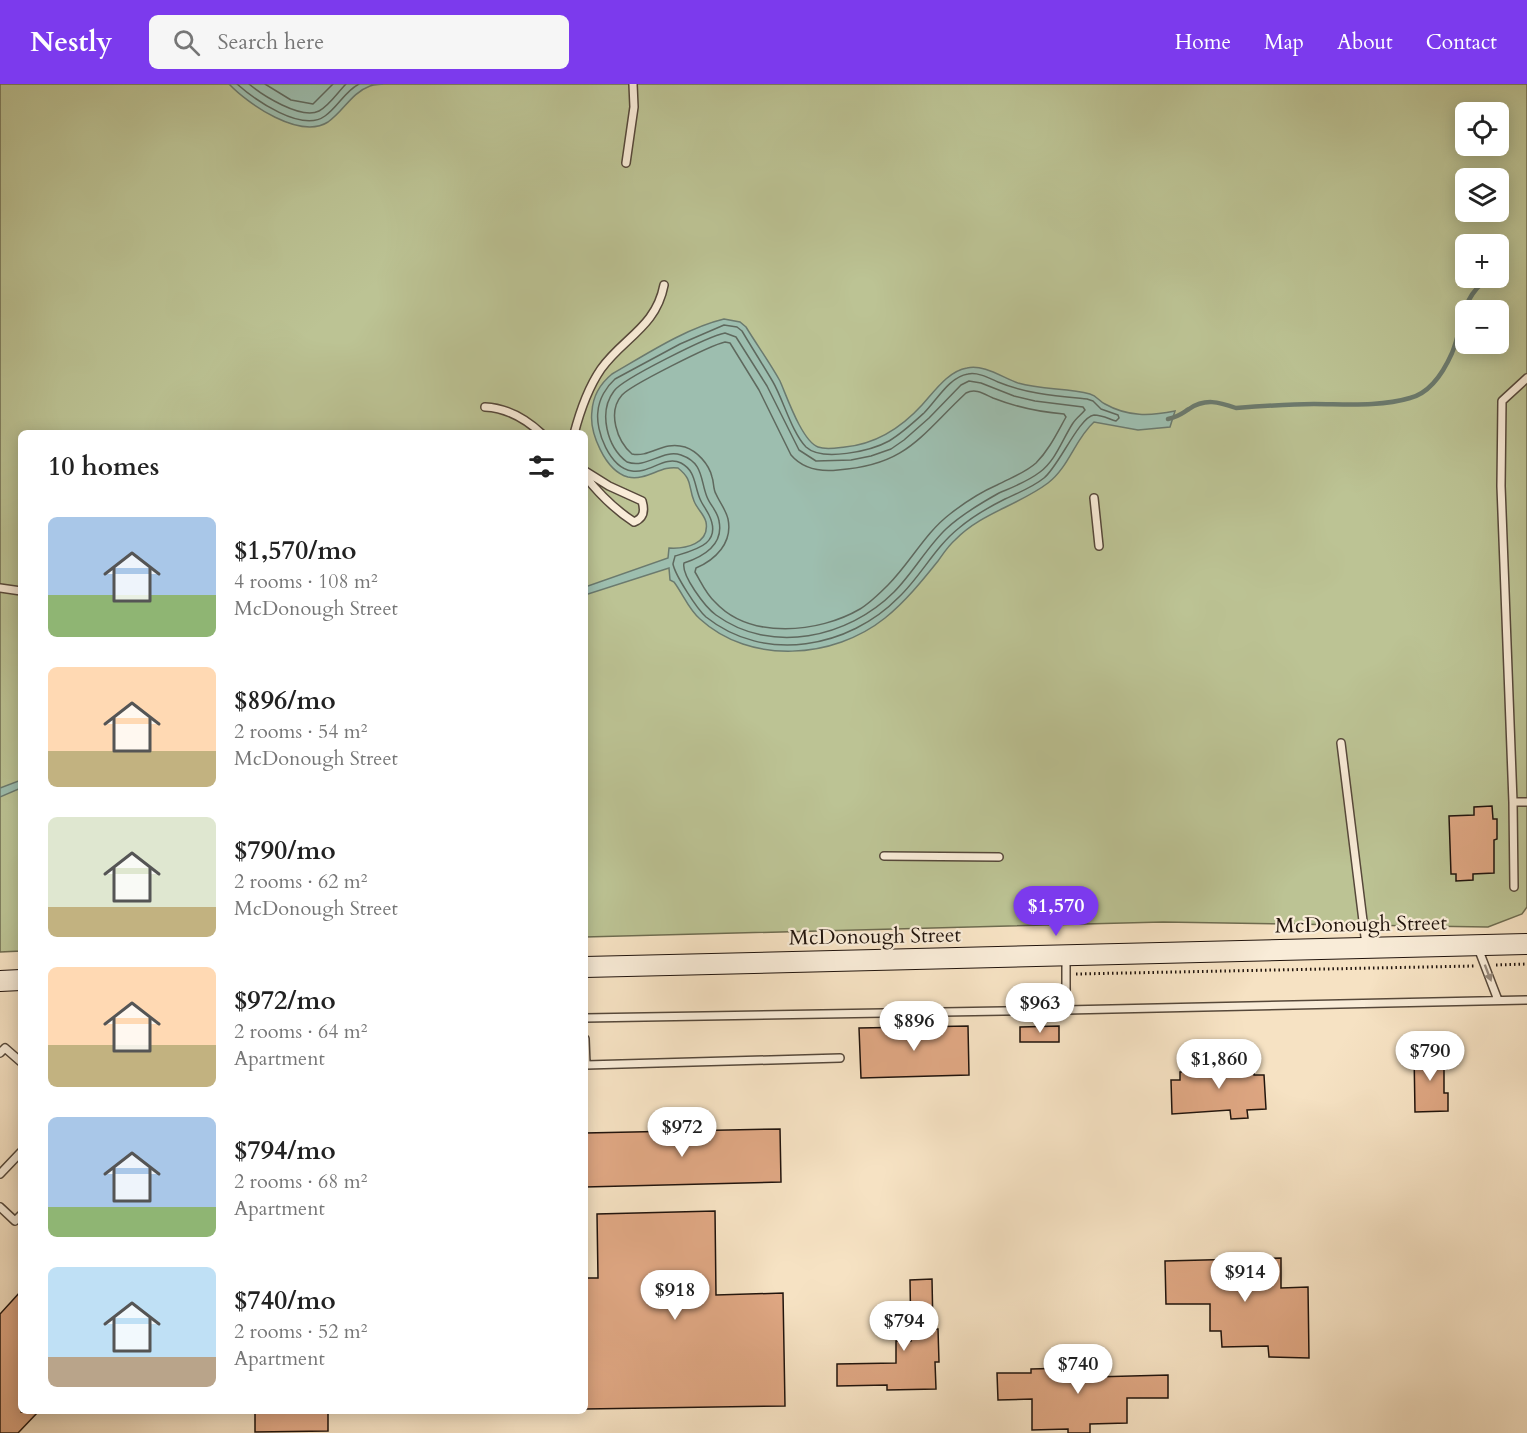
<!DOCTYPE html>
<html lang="en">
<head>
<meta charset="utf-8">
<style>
	:root { --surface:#fff; --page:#f6f6f6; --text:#222; --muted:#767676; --accent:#7c3aed }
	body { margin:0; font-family:Cardo,serif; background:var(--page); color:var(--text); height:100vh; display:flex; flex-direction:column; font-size:22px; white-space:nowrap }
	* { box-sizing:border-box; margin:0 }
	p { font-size:20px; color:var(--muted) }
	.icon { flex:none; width:33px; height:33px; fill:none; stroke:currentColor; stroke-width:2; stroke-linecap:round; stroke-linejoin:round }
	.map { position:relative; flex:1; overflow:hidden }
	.details { position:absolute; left:18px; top:346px; width:570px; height:984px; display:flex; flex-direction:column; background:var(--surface); border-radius:9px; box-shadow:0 3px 15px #0003 }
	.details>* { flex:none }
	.fabs { position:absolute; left:1455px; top:18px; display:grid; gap:12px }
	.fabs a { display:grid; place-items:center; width:54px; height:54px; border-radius:9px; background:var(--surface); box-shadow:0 3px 15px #0003; font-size:30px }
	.price { position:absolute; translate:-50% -51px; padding:0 14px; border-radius:21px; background:#fff; color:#222; font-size:20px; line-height:39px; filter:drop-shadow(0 2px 3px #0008) }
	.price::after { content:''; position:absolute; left:50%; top:36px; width:18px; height:14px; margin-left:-9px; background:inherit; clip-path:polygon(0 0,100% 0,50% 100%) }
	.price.current { background:var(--accent); color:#fff }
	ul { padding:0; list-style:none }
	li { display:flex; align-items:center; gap:18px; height:150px; padding:0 30px }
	li span { display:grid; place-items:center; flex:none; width:168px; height:120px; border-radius:9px; color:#555 }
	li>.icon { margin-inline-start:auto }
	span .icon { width:72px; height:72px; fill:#fffc; stroke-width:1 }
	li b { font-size:26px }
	h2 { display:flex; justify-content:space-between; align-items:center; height:72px; padding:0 30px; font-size:26px }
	header { display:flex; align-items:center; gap:36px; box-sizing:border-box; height:84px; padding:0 30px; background:var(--accent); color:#fff }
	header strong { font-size:28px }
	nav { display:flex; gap:33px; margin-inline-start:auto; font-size:21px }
	.search { width:420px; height:54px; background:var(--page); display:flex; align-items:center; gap:15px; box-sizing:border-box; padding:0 21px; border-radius:9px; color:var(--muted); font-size:22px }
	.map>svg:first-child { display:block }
	.green { fill:#bcc394; stroke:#6e6c50; stroke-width:1.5; fill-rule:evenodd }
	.water { fill:#9dbeaf; stroke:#6b7a6e; stroke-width:1.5 }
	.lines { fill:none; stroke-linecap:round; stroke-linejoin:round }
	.shore { stroke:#5f695e; stroke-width:1.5 }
	.stream { stroke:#6b7a6e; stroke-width:4.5 }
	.building { fill:#dfa783; stroke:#21140d; stroke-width:1.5 }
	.lane-casing { stroke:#56483a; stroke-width:10 }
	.secondary-casing { stroke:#21140d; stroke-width:22 }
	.path { stroke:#21140d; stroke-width:3; stroke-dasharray:1.5 3; stroke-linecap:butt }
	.lane { stroke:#f9ecd8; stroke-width:7 }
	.secondary { stroke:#f9ecd8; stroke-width:20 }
	.oneway { fill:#988b7d }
	.labels { text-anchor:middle; stroke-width:4.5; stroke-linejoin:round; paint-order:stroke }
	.street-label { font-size:21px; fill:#21140d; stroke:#f9ecd8 }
</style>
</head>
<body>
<header>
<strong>Nestly</strong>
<div class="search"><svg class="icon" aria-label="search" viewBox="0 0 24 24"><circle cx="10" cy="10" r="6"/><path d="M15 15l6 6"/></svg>Search here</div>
<nav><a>Home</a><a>Map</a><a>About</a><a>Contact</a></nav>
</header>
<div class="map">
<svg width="1527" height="1349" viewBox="0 0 1527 1349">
	<rect width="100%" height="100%" fill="#f6e2c3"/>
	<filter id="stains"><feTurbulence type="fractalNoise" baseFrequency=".00333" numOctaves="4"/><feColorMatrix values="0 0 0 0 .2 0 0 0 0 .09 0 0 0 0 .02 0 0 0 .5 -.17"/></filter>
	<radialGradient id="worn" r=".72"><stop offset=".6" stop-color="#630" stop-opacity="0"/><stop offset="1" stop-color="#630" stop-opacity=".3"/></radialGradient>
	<path class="green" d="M0 0H1527V823L1522 830 1488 843 1163 838 585 853V350H21V867L0 868ZM1466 28H1498V62H1466ZM1466 94H1498V128H1466ZM1466 160H1498V194H1466ZM1466 226H1498V260H1466Z"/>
	<path class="water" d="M229 0H383C379 1 375 0 370 2 351 9 344 27 328 38 300 56 248 20 229 0Z
		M724 235 740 238 746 243C757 261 770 279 780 297 787 313 802 357 818 363 826 366 836 364 845 363 876 360 901 344 922 321 934 308 948 287 967 284 984 280 1003 294 1018 299 1042 306 1067 304 1090 310 1097 312 1099 317 1105 320 1128 333 1150 332 1175 327L1170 343 1138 346 1094 338C1075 355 1069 383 1048 399 1019 421 981 429 955 456 948 462 943 470 938 477 922 497 905 518 885 534 834 575 750 581 700 535 689 526 683 510 674 498L670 496 669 484 585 511V503L668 474 669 464C685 465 710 460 706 438 704 430 697 425 694 417 688 402 693 396 678 384 661 381 647 397 628 393 605 387 589 348 592 327 593 312 601 299 612 290 645 271 686 244 724 235Z
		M21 696V704L0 713V704Z"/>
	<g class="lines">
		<path class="shore" d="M237 0C255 16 302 49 325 32 338 23 345 7 359 0
			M249 0C262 11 301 36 319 27 329 22 338 8 346 0
			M265 0 291 16 313 20 333 0
			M724 241 737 243 742 247C752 264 763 281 773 298 783 315 792 349 806 363 822 378 871 367 889 357 901 350 913 339 924 329 937 316 949 293 968 290 978 288 989 294 998 298 1027 310 1056 312 1087 315L1093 317 1101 325 1118 331 1119 334 1116 337C1109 335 1102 331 1094 331 1079 333 1059 382 1044 394 1033 403 1018 409 1005 415 989 423 972 433 959 444 935 463 921 492 899 513 849 564 765 580 706 533 697 525 675 491 673 480 673 479 675 473 675 472 695 466 723 460 709 431 706 425 702 420 700 415 694 401 696 387 681 379 665 371 649 390 632 387 610 384 595 347 598 327 599 315 606 303 615 295L680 260Z
			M725 249 736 253 767 302 799 366 816 377 851 376 871 372 891 365 904 356 929 334 961 301 969 297 981 299 1014 312 1035 317 1083 323 1085 326C1081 331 1076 334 1073 339 1062 356 1056 376 1040 388 1027 398 1013 403 999 409 981 419 961 431 946 445 927 463 913 489 894 508 848 554 771 571 716 531 705 523 681 491 684 479 702 473 724 461 719 437 718 428 710 421 707 413 700 396 704 379 681 371 662 365 647 385 627 378 607 363 598 328 614 307 622 295 709 252 725 249Z
			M725 258 730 259 759 306 791 371C803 385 820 388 838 386 907 381 920 352 966 309 976 304 984 310 993 314 1016 323 1039 328 1064 330L1066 333C1057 349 1049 366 1036 379 1025 389 1010 394 997 401 981 408 964 419 950 430 925 449 910 479 888 501 879 510 870 519 860 525 819 549 750 556 715 518 706 510 701 498 695 488L696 484C715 476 733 459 728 435 726 426 720 419 716 410 713 405 714 398 712 393 709 380 697 367 685 363 663 356 650 374 632 370 617 357 607 328 622 311 631 301 711 261 725 258Z"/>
		<path class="stream" d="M1498 188H1499
			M1168 335C1178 333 1181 330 1189 325 1205 314 1219 318 1236 324 1262 322 1288 320 1314 320 1345 320 1380 323 1410 314 1430 309 1444 287 1452 269 1464 240 1460 213 1489 194"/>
	</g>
	<path class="building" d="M1492 722 1493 735H1497V755L1494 756V789L1473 790V796L1456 797V790H1451L1449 732 1474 731V723Z
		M968 942 969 991 861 994 859 944Z
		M1059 942V958H1020V943Z
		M1447 967V985H1444V1009H1448V1027L1415 1028 1414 968Z
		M1225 970V977H1231L1232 985 1254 984V991H1264L1266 1025 1247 1026 1248 1034 1231 1035 1230 1026 1172 1030 1171 996H1180V988L1202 987V979H1208V972Z
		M780 1045 781 1098 585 1103V1049Z
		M715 1127 716 1211 783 1209 785 1322 585 1325V1194H598L597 1130Z
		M1281 1174V1204L1308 1203 1309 1274 1269 1273 1268 1262 1222 1263 1221 1247H1210V1220H1166L1165 1177Z
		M932 1195 933 1245H938L939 1278H935L936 1305 887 1306V1301L837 1302V1280L896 1279V1257H911L910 1196Z
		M21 1207V1328H38L18 1349H0V1230Z
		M1070 1273H1087V1284H1094V1293L1168 1291V1314H1127V1339L1090 1340V1349H1068V1345L1032 1346V1315L998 1316 997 1289H1031V1285L1070 1284Z
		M255 1328H328V1347L255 1348Z"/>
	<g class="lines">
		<defs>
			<path id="lane" d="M626 79 634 23 633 0
				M485 323C507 324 526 335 542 350
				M574 350C580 327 588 304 601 285 623 254 656 243 664 201
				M585 387 609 402 642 417C645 427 644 434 634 438 614 425 600 411 585 392
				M1094 414 1099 462
				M0 504 21 507
				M1341 659 1366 861
				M1513 718 1501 402 1502 317 1527 294
				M884 772 999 773
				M1514 803 1513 718H1527
				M1478 864 1498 916
				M1066 926 1527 916
				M585 934 1066 926V874
				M585 955 586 981 840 974
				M0 969 5 964 21 978
				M0 1090 21 1068
				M0 1123 15 1137 21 1131"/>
			<path id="secondary" d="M585 883 1527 860
				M0 897 21 896"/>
		</defs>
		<use href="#lane" class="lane-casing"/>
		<use href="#secondary" class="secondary-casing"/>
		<path class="path" d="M1496 881 1527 880
			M1076 890 1474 882"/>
		<use href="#lane" class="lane"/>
		<use href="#secondary" class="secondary"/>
	</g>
	<defs><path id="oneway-solid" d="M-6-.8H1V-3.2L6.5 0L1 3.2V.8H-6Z" transform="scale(1.5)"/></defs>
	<use class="oneway" href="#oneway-solid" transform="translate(1488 889) rotate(69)"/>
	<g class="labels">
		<g class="street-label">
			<text transform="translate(1361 840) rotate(-1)" y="7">McDonough Street</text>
			<text transform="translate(875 852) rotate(-1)" y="7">McDonough Street</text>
		</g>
	</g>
	<rect width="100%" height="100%" filter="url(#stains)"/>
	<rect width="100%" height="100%" fill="url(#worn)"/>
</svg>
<div class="fabs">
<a><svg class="icon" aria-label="locate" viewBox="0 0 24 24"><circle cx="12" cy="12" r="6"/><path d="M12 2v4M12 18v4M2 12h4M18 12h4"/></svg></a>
<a><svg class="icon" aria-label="layers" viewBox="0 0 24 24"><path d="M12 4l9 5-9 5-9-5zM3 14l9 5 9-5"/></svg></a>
<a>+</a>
<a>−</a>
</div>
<b class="price current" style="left:1056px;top:853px">$1,570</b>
<b class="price" style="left:1040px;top:950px">$963</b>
<b class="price" style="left:914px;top:968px">$896</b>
<b class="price" style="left:1430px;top:998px">$790</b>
<b class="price" style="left:1219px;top:1006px">$1,860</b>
<b class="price" style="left:682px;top:1074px">$972</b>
<b class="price" style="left:1245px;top:1219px">$914</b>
<b class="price" style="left:675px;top:1237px">$918</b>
<b class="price" style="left:904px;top:1268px">$794</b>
<b class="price" style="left:1078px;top:1311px">$740</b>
<section class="details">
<h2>10 homes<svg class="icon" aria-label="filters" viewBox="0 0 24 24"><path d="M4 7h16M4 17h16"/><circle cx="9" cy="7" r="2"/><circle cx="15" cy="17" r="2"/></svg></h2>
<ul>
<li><span style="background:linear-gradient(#a9c7e8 65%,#8fb573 0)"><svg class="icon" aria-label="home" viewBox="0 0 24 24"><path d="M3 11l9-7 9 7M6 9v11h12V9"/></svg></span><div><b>$1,570/mo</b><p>4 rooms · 108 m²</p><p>McDonough Street</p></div></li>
<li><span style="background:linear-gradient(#ffd9b3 70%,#c2b280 0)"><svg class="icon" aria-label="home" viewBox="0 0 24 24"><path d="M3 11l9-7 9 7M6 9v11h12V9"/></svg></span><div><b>$896/mo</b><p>2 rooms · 54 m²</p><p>McDonough Street</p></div></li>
<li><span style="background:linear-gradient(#dfe7d0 75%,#c2b280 0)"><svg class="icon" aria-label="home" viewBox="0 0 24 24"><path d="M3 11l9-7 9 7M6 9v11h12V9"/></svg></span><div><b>$790/mo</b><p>2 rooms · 62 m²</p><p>McDonough Street</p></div></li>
<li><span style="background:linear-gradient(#ffd9b3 65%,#c2b280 0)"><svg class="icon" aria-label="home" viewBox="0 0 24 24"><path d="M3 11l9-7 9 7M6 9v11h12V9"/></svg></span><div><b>$972/mo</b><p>2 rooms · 64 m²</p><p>Apartment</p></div></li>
<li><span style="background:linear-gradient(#a9c7e8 75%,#8fb573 0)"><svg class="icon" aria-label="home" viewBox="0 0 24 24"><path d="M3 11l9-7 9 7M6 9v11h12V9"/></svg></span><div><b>$794/mo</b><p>2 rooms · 68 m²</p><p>Apartment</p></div></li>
<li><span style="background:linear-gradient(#bfe0f5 75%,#b9a48a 0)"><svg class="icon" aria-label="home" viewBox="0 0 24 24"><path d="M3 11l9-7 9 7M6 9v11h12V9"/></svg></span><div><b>$740/mo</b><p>2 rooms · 52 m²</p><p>Apartment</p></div></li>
</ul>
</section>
</div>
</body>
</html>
